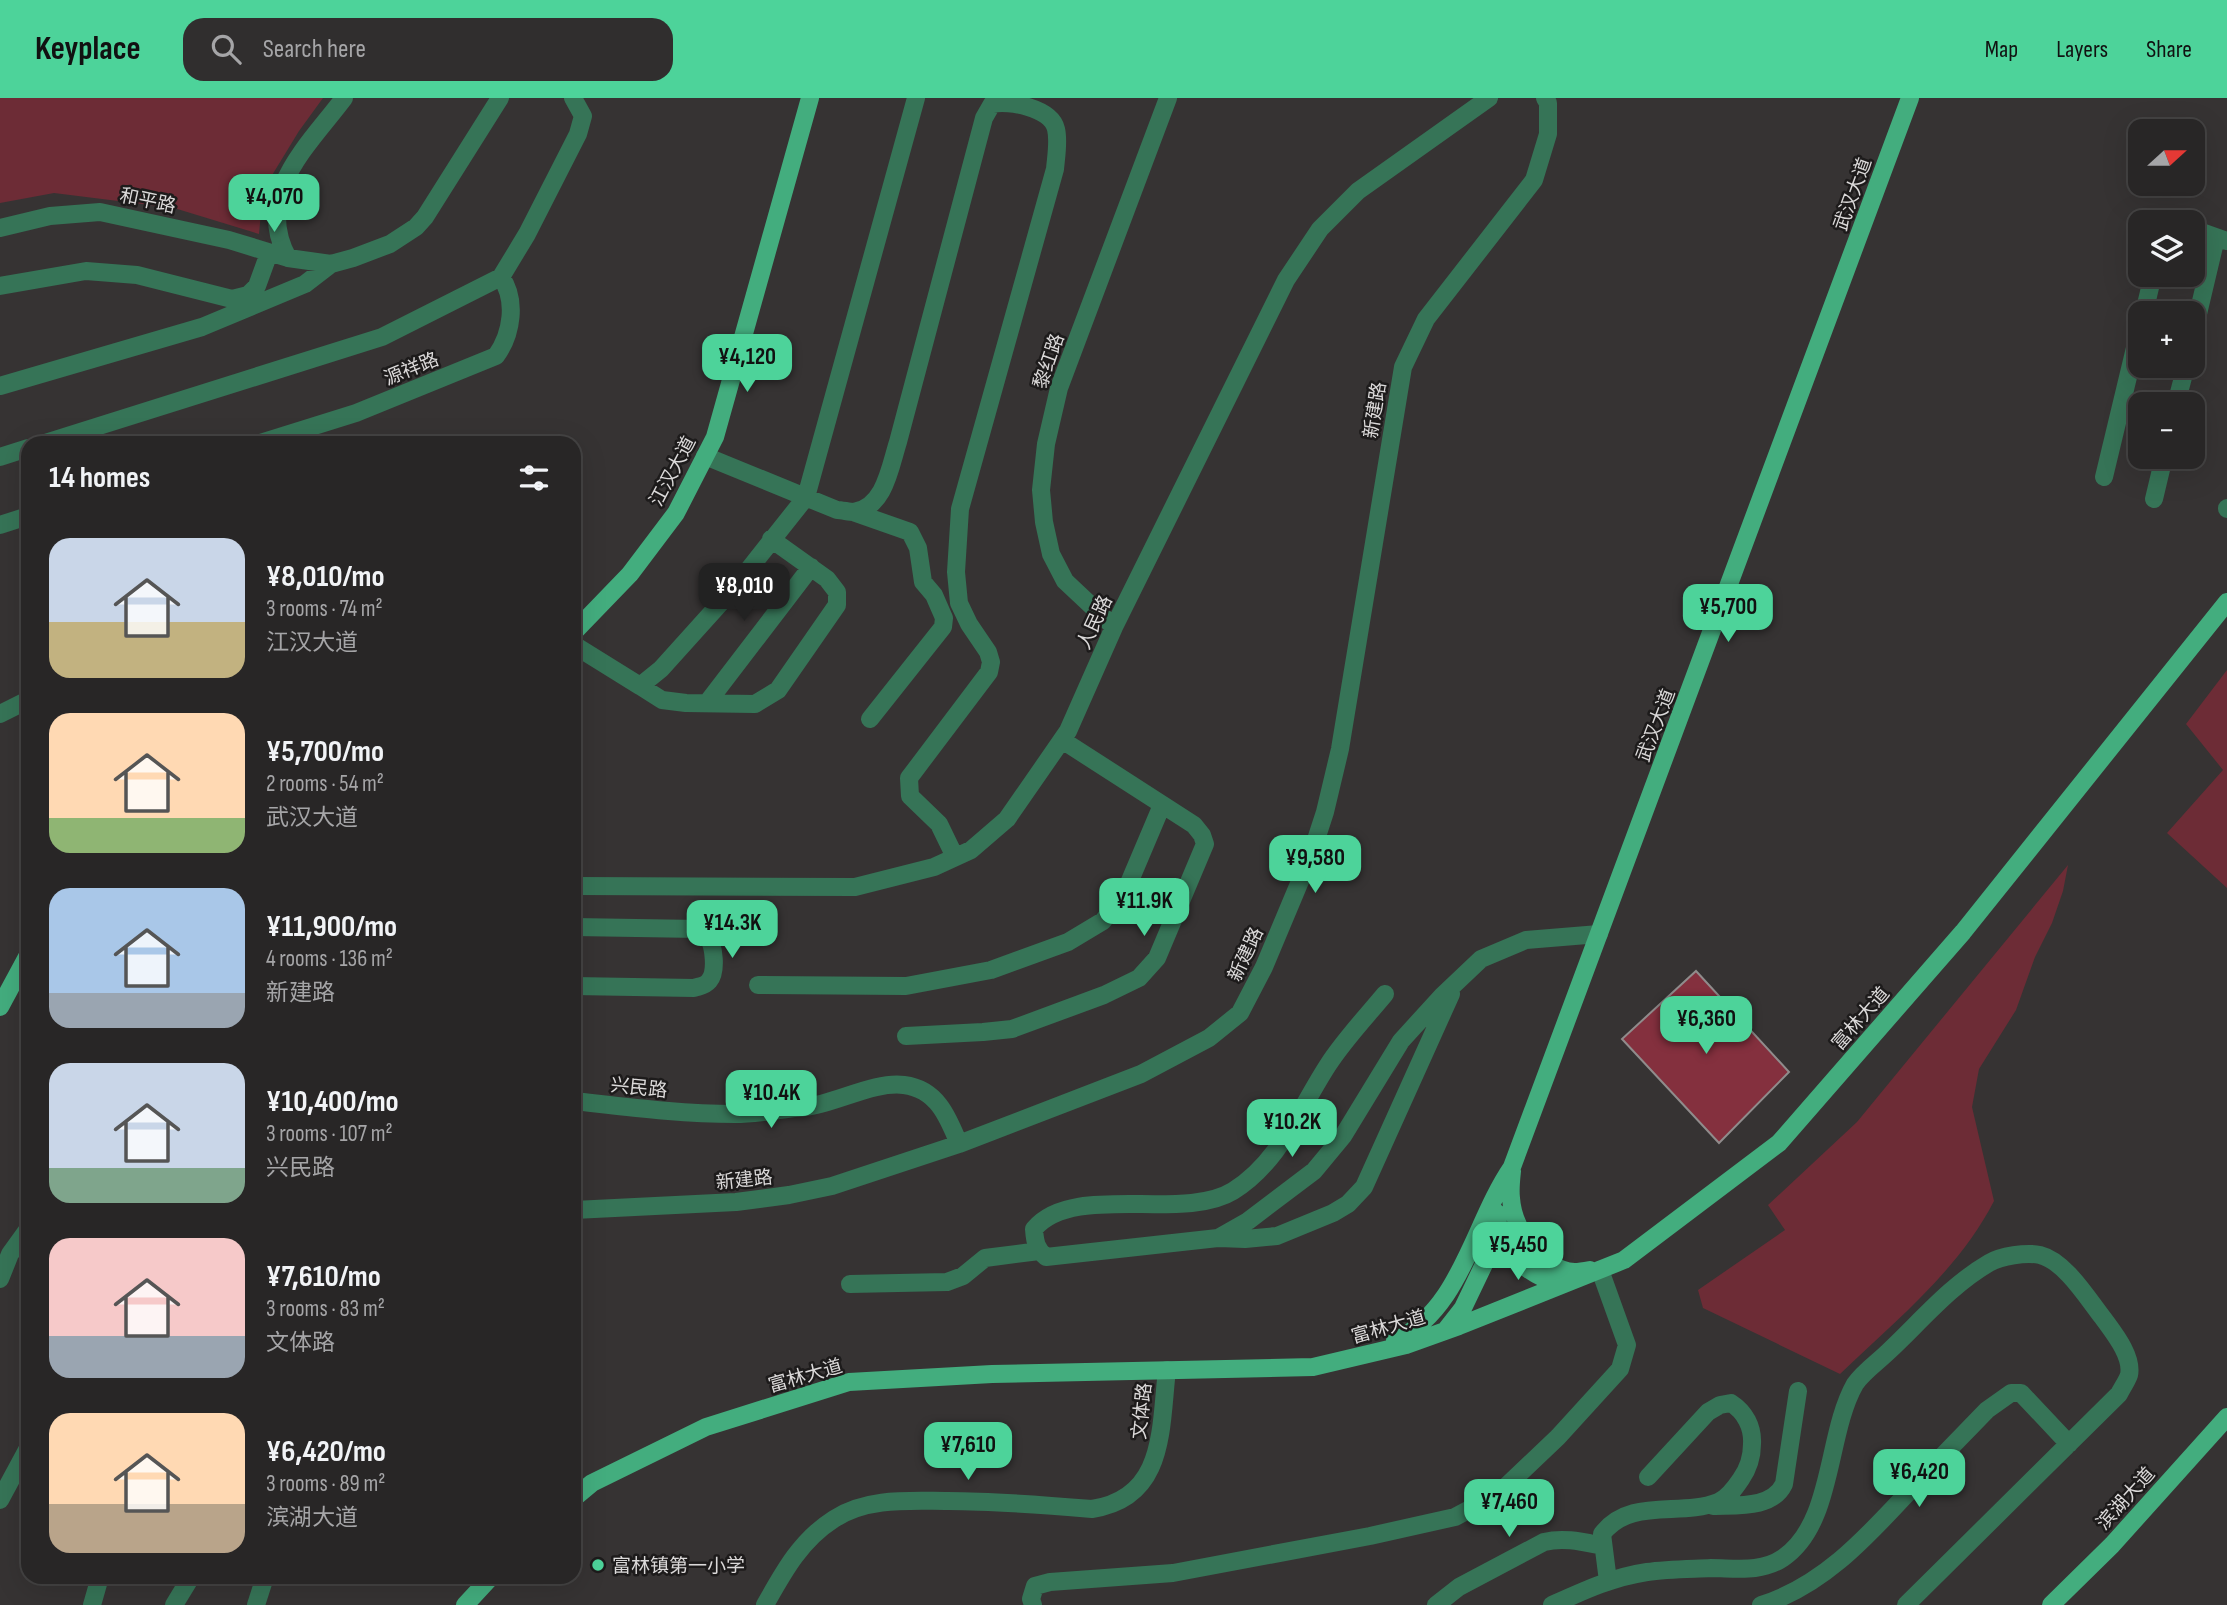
<!DOCTYPE html>
<html lang="en">
<head>
<meta charset="utf-8">
<style>
	:root { --surface:#282626; --page:#302e2e; --text:#f1f3f6; --muted:#a5a5a7; --line:#444343; --accent:#4dd39a }
	body { margin:0; font-family:"Sofia Sans Condensed","Noto Sans SC",sans-serif; background:var(--page); color:var(--text); height:100vh; display:flex; flex-direction:column; font-size:26px; white-space:nowrap }
	* { box-sizing:border-box; margin:0 }
	p { font-size:23px; color:var(--muted) }
	.icon { flex:none; width:38px; height:38px; fill:none; stroke:currentColor; stroke-width:2; stroke-linecap:round; stroke-linejoin:round }
	.map { position:relative; flex:1; overflow:hidden }
	.panel { position:absolute; left:21px; top:338px; width:560px; height:1148px; display:flex; flex-direction:column; background:var(--surface); border-radius:21px; box-shadow:0 7px 28px #0002,0 0 0 2px var(--line) }
	.panel>* { flex:none }
	.needle { width:46px; rotate:69deg }
	.tools { position:absolute; left:2128px; top:21px; display:grid; gap:14px }
	.tools a { display:grid; place-items:center; width:77px; height:77px; border-radius:14px; background:var(--surface); box-shadow:0 7px 28px #0002,0 0 0 2px var(--line); font-size:35px }
	.price { position:absolute; translate:-50% -60px; padding:0 16px; border-radius:14px; background:var(--accent); color:#111; font-size:23px; line-height:46px; filter:drop-shadow(0 2px 4px #0008) }
	.price::after { content:''; position:absolute; left:50%; top:42px; width:21px; height:16px; margin-left:-10px; background:inherit; clip-path:polygon(0 0,100% 0,50% 100%) }
	.price.active { background:#222; color:#fff }
	ul { padding:0; list-style:none }
	li { display:flex; align-items:center; gap:21px; height:175px; padding:0 28px }
	li span { display:grid; place-items:center; flex:none; width:196px; height:140px; border-radius:21px; color:#555 }
	li>.icon { margin-inline-start:auto }
	span .icon { width:84px; height:84px; fill:#fffc; stroke-width:1 }
	li b { font-size:30px }
	h2 { display:flex; justify-content:space-between; align-items:center; height:84px; padding:0 28px; font-size:30px }
	header { display:flex; align-items:center; gap:42px; box-sizing:border-box; height:98px; padding:0 35px; background:var(--accent); color:#111 }
	header strong { font-size:33px }
	nav { display:flex; gap:38px; margin-inline-start:auto; font-size:24px }
	.search { width:490px; height:63px; background:var(--page); display:flex; align-items:center; gap:18px; box-sizing:border-box; padding:0 24px; border-radius:21px; color:var(--muted); font-size:26px }
	.map>svg:first-child { display:block }
	.green { fill:#6d2c36 }
	.building { fill:#84303e; stroke:#908c8c; stroke-width:2 }
	.lines { fill:none; stroke-linecap:round; stroke-linejoin:round }
	.minor { stroke:#367457; stroke-width:18 }
	.major { stroke:#43ad7e; stroke-width:18 }
	.poi-dot { fill:#4dd39a; stroke:#1d1b1b; stroke-width:2.5 }
	.labels { text-anchor:middle; stroke-width:5; stroke-linejoin:round; paint-order:stroke }
	.street-label { font-size:19px; fill:#dbd9d9; stroke:#1d1b1b }
	.poi-label { font-size:19px; fill:#dbd9d9; stroke:#1d1b1b; text-anchor:start }
</style>
</head>
<body>
<header>
<strong>Keyplace</strong>
<div class="search"><svg class="icon" aria-label="search" viewBox="0 0 24 24"><circle cx="10" cy="10" r="6"/><path d="M15 15l6 6"/></svg>Search here</div>
<nav><a>Map</a><a>Layers</a><a>Share</a></nav>
</header>
<div class="map">
<svg width="2227" height="1507" viewBox="0 0 2227 1507">
	<rect width="100%" height="100%" fill="#363333"/>
	<path class="green" d="M0 0H323L299 33 263 92 259 136 174 110 54 95 0 105Z
		M2227 572V790L2167 735 2223 672 2186 626Z
		M2068 767 2063 793 2052 825 2035 859 2016 912 1979 971 1972 1009 1994 1103C1958 1173 1896 1222 1840 1276L1703 1210 1698 1192 1785 1132 1768 1107 1857 1024Z"/>
	<path class="building" d="M1696 873 1789 974 1719 1045 1622 941Z"/>
	<g class="lines">
		<path class="minor" d="M0 130 50 118 100 114 229 142 288 160 331 166 353 160 390 146 416 129 425 119 500 0
			M2193 131 2227 143
			M288 160C253 96 308 48 344 0
			M0 188 86 173 137 177 232 201 248 197 257 188 269 155
			M2144 215 2153 177
			M2193 237 2216 140
			M0 288 202 229 305 186 331 166
			M2176 306 2186 268
			M45 345 382 239 501 179 527 136 578 36 583 18 573 0
			M260 345 356 315 496 258C512 236 517 202 501 179
			M705 358 837 412C842 412 849 414 854 414 885 409 890 369 898 344L984 20 992 6C1009 2 1051 10 1056 31 1059 43 1056 59 1055 71L960 411 956 474 959 505 969 526 988 554 991 564 989 574 909 680 910 698 939 726 955 759
			M0 359 28 350
			M2104 379 2140 229
			M2154 401 2164 359
			M2227 410V411
			M853 414 910 434 918 450 923 484 934 497 944 520 943 529 870 621
			M0 427 28 418
			M1114 529 1065 483 1051 456 1044 424 1041 392 1046 346 1059 290 1168 0
			M574 547 640 588 661 571 734 490 806 399 916 0
			M640 588 662 602 686 605 755 606 778 592 837 507V494L827 481 771 441
			M707 605 811 469
			M0 616 28 602
			M574 788 855 789 934 769 971 752 1007 721 1068 633 1114 529 1286 182 1320 131 1358 93 1489 0
			M574 829 699 831C701 833 706 836 708 839 714 848 717 874 709 883 705 888 700 888 694 890L574 888
			M758 887 906 888 991 872 1068 844 1103 823 1126 792 1162 707
			M1385 896C1366 919 1344 942 1328 967 1300 1010 1279 1065 1233 1093 1183 1124 1073 1084 1034 1131 1035 1144 1036 1151 1046 1159L1218 1140 1248 1123 1314 1073 1343 1038 1401 943 1442 898 1481 861 1526 842 1599 836
			M906 938 983 934 1012 931 1104 897 1139 880 1157 860 1205 746 1202 737 1194 727 1062 642
			M574 1003C628 1009 681 1016 735 1016 758 1016 782 1011 805 1009 835 1006 874 983 904 987 937 991 948 1019 959 1046
			M574 1112 736 1104 789 1097 832 1088 959 1046 1141 976 1209 940 1240 915 1264 869 1311 757 1325 714 1340 651 1403 269 1426 221 1534 82 1548 36V5L1545 0
			M1219 1140 1245 1141 1277 1138 1333 1115 1348 1106 1364 1089 1451 896
			M0 1181 10 1156 28 1131
			M850 1186 947 1184 963 1178 985 1160 1039 1153
			M0 1402 28 1350
			M1713 1408C1737 1407 1772 1411 1784 1386L1798 1293
			M1608 1483 1602 1436C1630 1399 1680 1419 1718 1404 1728 1400 1735 1390 1741 1381 1748 1371 1752 1359 1752 1346 1753 1329 1745 1314 1731 1305L1720 1307 1708 1314 1648 1379
			M92 1507 100 1479
			M174 1507 191 1479
			M256 1507 265 1479
			M765 1507C784 1473 801 1442 834 1421 867 1399 911 1403 948 1403 996 1403 1044 1407 1092 1411 1166 1400 1160 1330 1167 1272
			M1033 1507 1031 1501 1035 1488 1050 1484 1173 1475 1370 1438 1455 1419 1498 1396 1558 1339 1620 1271 1627 1247 1600 1172
			M1436 1507 1459 1489 1544 1444C1564 1439 1583 1444 1603 1448
			M1552 1507C1583 1493 1613 1479 1647 1474 1667 1471 1690 1471 1711 1470 1735 1470 1761 1475 1783 1460 1834 1425 1826 1337 1855 1286 1863 1274 1879 1263 1889 1253 1921 1223 1951 1187 1989 1165 2001 1158 2026 1154 2040 1157 2065 1163 2088 1201 2103 1220 2113 1234 2133 1258 2129 1277 2127 1283 2122 1290 2119 1296L1906 1507
			M1761 1507C1826 1487 1871 1434 1916 1386 1939 1361 1963 1337 1987 1312L2011 1295H2021L2069 1346"/>
		<path class="major" d="M574 534 630 476 676 415 715 339 810 0
			M0 909 28 857
			M1512 1073C1511 1082 1510 1092 1511 1100 1513 1131 1541 1171 1574 1174 1579 1174 1585 1173 1590 1172
			M1497 1115C1498 1153 1526 1176 1561 1187
			M1445 1233 1463 1210 1487 1160V1145L1491 1120
			M1395 1243C1462 1210 1473 1126 1512 1069L1910 0
			M574 1400 592 1385 706 1329 849 1284 992 1276 1313 1269 1406 1247 1459 1228 1624 1162 1779 1045 1963 834 2227 504
			M465 1507 491 1479
			M2051 1507 2112 1447 2227 1319"/>
	</g>
	<circle class="poi-dot" cx="598" cy="1467" r="7"/>
	<g class="labels">
		<g class="street-label">
			<text transform="translate(1852 96) rotate(-70)" y="7">武汉大道</text>
			<text transform="translate(148 102) rotate(12)" y="7">和平路</text>
			<text transform="translate(1048 263) rotate(-71)" y="7">黎红路</text>
			<text transform="translate(411 270) rotate(-22)" y="7">源祥路</text>
			<text transform="translate(1374 312) rotate(-81)" y="7">新建路</text>
			<text transform="translate(672 373) rotate(-62)" y="7">江汉大道</text>
			<text transform="translate(1094 524) rotate(-65)" y="7">人民路</text>
			<text transform="translate(1655 627) rotate(-69)" y="7">武汉大道</text>
			<text transform="translate(1245 856) rotate(-65)" y="7">新建路</text>
			<text transform="translate(1860 920) rotate(-49)" y="7">富林大道</text>
			<text transform="translate(639 989) rotate(6)" y="7">兴民路</text>
			<text transform="translate(744 1081) rotate(-6)" y="7">新建路</text>
			<text transform="translate(1388 1228) rotate(-16)" y="7">富林大道</text>
			<text transform="translate(805 1277) rotate(-16)" y="7">富林大道</text>
			<text transform="translate(1141 1313) rotate(-84)" y="7">文体路</text>
			<text transform="translate(2125 1400) rotate(-48)" y="7">滨湖大道</text>
		</g>
		<g class="poi-label">
			<text x="612" y="1474">富林镇第一小学</text>
		</g>
	</g>
</svg>
<div class="tools">
<a><svg class="needle" viewBox="-14 -14 28 28"><path d="M0-13l5 13h-10z" fill="#e53935"/><path d="M0 13l5-13h-10z" fill="#a5a5a7"/></svg></a>
<a><svg class="icon" aria-label="layers" viewBox="0 0 24 24"><path d="M12 4l9 5-9 5-9-5zM3 14l9 5 9-5"/></svg></a>
<a>+</a>
<a>−</a>
</div>
<b class="price" style="left:274px;top:136px">¥4,070</b>
<b class="price" style="left:747px;top:296px">¥4,120</b>
<b class="price active" style="left:744px;top:525px">¥8,010</b>
<b class="price" style="left:1728px;top:546px">¥5,700</b>
<b class="price" style="left:1315px;top:797px">¥9,580</b>
<b class="price" style="left:1144px;top:840px">¥11.9K</b>
<b class="price" style="left:732px;top:862px">¥14.3K</b>
<b class="price" style="left:1706px;top:958px">¥6,360</b>
<b class="price" style="left:771px;top:1032px">¥10.4K</b>
<b class="price" style="left:1292px;top:1061px">¥10.2K</b>
<b class="price" style="left:1518px;top:1184px">¥5,450</b>
<b class="price" style="left:968px;top:1384px">¥7,610</b>
<b class="price" style="left:1919px;top:1411px">¥6,420</b>
<b class="price" style="left:1509px;top:1441px">¥7,460</b>
<section class="panel">
<h2>14 homes<svg class="icon" aria-label="filters" viewBox="0 0 24 24"><path d="M4 7h16M4 17h16"/><circle cx="9" cy="7" r="2"/><circle cx="15" cy="17" r="2"/></svg></h2>
<ul>
<li><span style="background:linear-gradient(#c9d6e8 60%,#c2b280 0)"><svg class="icon" aria-label="home" viewBox="0 0 24 24"><path d="M3 11l9-7 9 7M6 9v11h12V9"/></svg></span><div><b>¥8,010/mo</b><p>3 rooms · 74 m²</p><p>江汉大道</p></div></li>
<li><span style="background:linear-gradient(#ffd9b3 75%,#8fb573 0)"><svg class="icon" aria-label="home" viewBox="0 0 24 24"><path d="M3 11l9-7 9 7M6 9v11h12V9"/></svg></span><div><b>¥5,700/mo</b><p>2 rooms · 54 m²</p><p>武汉大道</p></div></li>
<li><span style="background:linear-gradient(#a9c7e8 75%,#9aa5b1 0)"><svg class="icon" aria-label="home" viewBox="0 0 24 24"><path d="M3 11l9-7 9 7M6 9v11h12V9"/></svg></span><div><b>¥11,900/mo</b><p>4 rooms · 136 m²</p><p>新建路</p></div></li>
<li><span style="background:linear-gradient(#c9d6e8 75%,#7fa58c 0)"><svg class="icon" aria-label="home" viewBox="0 0 24 24"><path d="M3 11l9-7 9 7M6 9v11h12V9"/></svg></span><div><b>¥10,400/mo</b><p>3 rooms · 107 m²</p><p>兴民路</p></div></li>
<li><span style="background:linear-gradient(#f6c9c9 70%,#9aa5b1 0)"><svg class="icon" aria-label="home" viewBox="0 0 24 24"><path d="M3 11l9-7 9 7M6 9v11h12V9"/></svg></span><div><b>¥7,610/mo</b><p>3 rooms · 83 m²</p><p>文体路</p></div></li>
<li><span style="background:linear-gradient(#ffd9b3 65%,#b9a48a 0)"><svg class="icon" aria-label="home" viewBox="0 0 24 24"><path d="M3 11l9-7 9 7M6 9v11h12V9"/></svg></span><div><b>¥6,420/mo</b><p>3 rooms · 89 m²</p><p>滨湖大道</p></div></li>
</ul>
</section>
</div>
</body>
</html>
